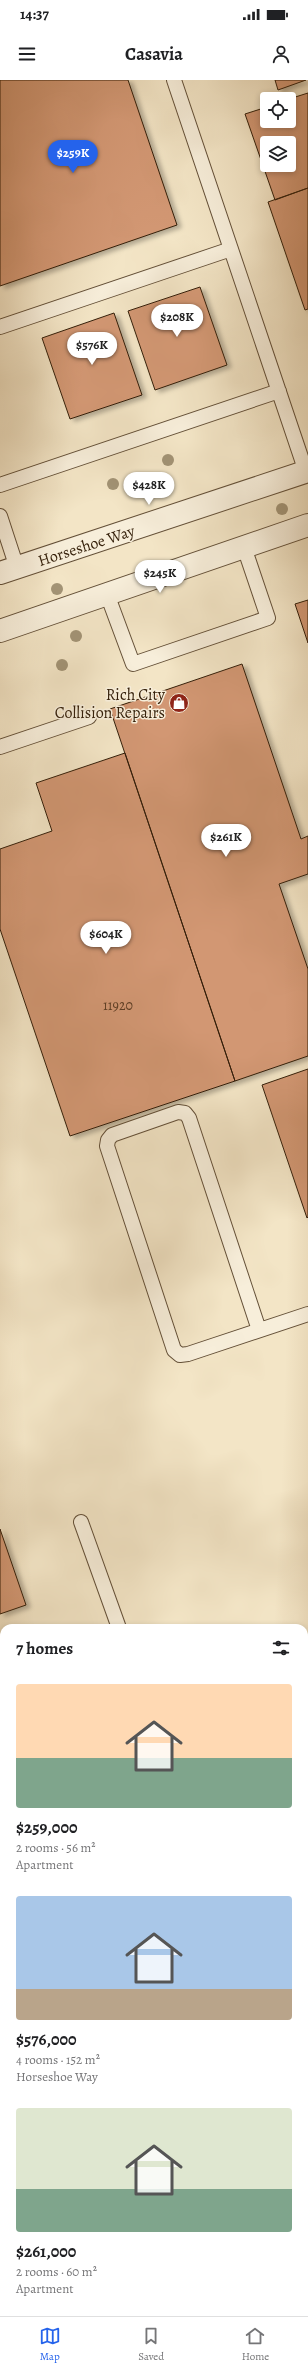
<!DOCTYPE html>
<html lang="en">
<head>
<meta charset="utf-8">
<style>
	:root { --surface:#fff; --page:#f2f2f2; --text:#202124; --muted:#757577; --line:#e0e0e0; --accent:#2563eb }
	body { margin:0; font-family:Alegreya,serif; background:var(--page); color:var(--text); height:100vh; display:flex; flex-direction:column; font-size:15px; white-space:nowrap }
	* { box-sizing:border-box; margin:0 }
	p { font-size:13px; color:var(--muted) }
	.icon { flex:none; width:22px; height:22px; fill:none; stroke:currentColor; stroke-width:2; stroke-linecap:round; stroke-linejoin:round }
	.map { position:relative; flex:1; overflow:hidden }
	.details { position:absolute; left:0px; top:1544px; width:308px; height:692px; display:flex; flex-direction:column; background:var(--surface); border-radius:12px 12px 0 0; box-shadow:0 2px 6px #0003 }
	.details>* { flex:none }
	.buttons { position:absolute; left:260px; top:12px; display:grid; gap:8px }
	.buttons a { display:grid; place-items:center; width:36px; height:36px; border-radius:4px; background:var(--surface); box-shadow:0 2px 6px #0003; font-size:20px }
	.price { position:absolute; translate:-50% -34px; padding:0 9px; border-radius:14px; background:#fff; color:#222; font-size:13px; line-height:26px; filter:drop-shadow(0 1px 2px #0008) }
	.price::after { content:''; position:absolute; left:50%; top:24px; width:12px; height:9px; margin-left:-6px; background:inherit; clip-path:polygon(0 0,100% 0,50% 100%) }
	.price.selected { background:var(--accent); color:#fff }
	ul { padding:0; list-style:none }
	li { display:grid; align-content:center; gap:8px; height:212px; padding:0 16px }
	li span { display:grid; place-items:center; height:124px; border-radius:4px; color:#555 }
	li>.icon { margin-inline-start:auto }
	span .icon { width:72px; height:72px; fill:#fffc; stroke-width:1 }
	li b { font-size:17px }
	h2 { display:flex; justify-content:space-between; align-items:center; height:48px; padding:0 16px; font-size:17px }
	.status { display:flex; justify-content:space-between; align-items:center; height:28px; padding:0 20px; background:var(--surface); direction:ltr }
	.status svg { height:11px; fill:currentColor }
	header { display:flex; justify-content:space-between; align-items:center; height:52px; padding:0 16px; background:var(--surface); font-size:18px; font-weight:700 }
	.tabs { display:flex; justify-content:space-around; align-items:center; height:56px; border-top:1px solid var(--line); background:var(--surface); font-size:11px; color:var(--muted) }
	.tabs a { display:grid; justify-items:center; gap:2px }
	.tabs .selected { color:var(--accent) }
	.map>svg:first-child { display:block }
	.green { fill:#c2c290; stroke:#7b704c }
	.building { fill:#d29773; stroke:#341f09; fill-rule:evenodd; filter:url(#shadow) }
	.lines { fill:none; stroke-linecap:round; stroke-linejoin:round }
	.service-casing { stroke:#645038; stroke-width:16 }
	.minor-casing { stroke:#645038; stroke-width:24 }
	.tertiary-casing { stroke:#645038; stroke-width:24 }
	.path { stroke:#341f09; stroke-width:2.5; stroke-dasharray:1 2; stroke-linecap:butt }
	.service { stroke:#f7eeda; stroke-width:14 }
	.minor { stroke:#f7eeda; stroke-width:22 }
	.tertiary { stroke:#f7eeda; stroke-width:22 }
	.tree { fill:#a29375 }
	.labels { text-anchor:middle; stroke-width:3; stroke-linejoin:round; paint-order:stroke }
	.number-label { font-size:14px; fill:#5c3d24 }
	.street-label { font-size:16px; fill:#341f09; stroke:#f7eeda }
	.poi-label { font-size:16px; fill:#341f09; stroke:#f7eeda; text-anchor:end }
</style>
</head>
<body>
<div class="status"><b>14:37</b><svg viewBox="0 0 49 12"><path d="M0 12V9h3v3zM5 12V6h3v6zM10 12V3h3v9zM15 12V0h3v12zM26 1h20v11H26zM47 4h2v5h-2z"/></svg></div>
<header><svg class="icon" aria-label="menu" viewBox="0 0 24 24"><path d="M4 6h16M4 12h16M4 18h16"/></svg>Casavia<svg class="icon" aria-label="person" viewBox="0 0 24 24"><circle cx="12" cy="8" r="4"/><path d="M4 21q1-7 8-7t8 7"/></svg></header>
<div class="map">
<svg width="308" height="2236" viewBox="0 0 308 2236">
	<defs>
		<filter id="shadow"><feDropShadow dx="4.5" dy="2.5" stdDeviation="2" flood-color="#0004"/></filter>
	</defs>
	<rect width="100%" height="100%" fill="#f3e5c6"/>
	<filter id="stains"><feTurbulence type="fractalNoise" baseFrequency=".005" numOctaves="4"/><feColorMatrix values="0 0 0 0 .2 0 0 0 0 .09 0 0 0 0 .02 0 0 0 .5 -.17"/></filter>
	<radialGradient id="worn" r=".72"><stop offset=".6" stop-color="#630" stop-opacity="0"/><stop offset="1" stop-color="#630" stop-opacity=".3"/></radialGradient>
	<path class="green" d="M308 2171V2236H114L126 2232H304V2172Z
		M0 2185 4 2197V2232H16L17 2236H0Z"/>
	<path class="building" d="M0 0H128L177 145 0 206Z
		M275 0H306L278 10Z
		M308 13V108L275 120 245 34 267 27V41H289V19ZM267 63H289V85H267Z
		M308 108V229L305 230 268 122Z
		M200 207 227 285 155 310 128 231Z
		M114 233 142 315 70 339 42 258Z
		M308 520V563L295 524Z
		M242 584 301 759 308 756V794L279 804 308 889V976L235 1001 110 629Z
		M125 673 235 1001 70 1056 0 849V769L52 751 36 703Z
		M308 989V1137L307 1138 262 1005Z
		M0 1449 26 1525 0 1534Z
		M0 1580 4 1591V1696L0 1697Z
		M4 1917V2101L0 2102V1919Z"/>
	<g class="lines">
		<defs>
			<path id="service" d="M174 0 306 392
				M0 247 231 169
				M0 405 279 311
				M0 436 17 488
				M107 514 133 584 268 538 244 467
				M0 667 89 637
				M259 1250 189 1038 185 1033 178 1032 112 1055 108 1060 107 1066 174 1270 180 1275 188 1274 308 1234
				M81 1442 119 1548
				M0 1732 4 1731"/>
			<path id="minor" d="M304 1728 308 1727
				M0 1829 4 1828
				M304 1945 308 1957"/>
			<path id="tertiary" d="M0 493 308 391
				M0 551 308 445"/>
		</defs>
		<use href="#service" class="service-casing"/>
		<use href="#minor" class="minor-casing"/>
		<use href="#tertiary" class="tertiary-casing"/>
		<path class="path" d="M0 1877 4 1875"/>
		<use href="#service" class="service"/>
		<use href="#minor" class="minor"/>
		<use href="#tertiary" class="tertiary"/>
	</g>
	<g class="tree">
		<circle cx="168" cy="380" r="6"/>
		<circle cx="113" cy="404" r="6"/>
		<circle cx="282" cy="429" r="6"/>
		<circle cx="57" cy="509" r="6"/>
		<circle cx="76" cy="556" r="6"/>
		<circle cx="62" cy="585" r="6"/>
	</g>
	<defs>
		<symbol id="shop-disc" viewBox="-11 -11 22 22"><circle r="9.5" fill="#8f2418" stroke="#f7eeda"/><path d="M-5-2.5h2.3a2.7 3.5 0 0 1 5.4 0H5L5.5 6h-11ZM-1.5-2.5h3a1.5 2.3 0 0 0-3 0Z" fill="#fff"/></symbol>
	</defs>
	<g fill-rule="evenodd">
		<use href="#shop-disc" x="168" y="612" width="22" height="22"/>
	</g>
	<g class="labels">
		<g class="number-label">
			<text x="118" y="930">11920</text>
		</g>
		<g class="street-label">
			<text transform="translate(86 465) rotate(-18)" y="6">Horseshoe Way</text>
		</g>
		<g class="poi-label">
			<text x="165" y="620">Rich City<tspan x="165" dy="18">Collision Repairs</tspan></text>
		</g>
	</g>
	<rect width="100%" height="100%" filter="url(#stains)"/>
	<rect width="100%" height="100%" fill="url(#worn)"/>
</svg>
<div class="buttons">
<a><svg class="icon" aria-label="locate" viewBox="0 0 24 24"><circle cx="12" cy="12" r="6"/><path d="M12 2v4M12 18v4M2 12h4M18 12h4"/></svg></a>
<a><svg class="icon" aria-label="layers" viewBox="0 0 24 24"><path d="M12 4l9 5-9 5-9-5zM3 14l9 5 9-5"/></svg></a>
</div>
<b class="price selected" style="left:73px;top:94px">$259K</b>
<b class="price" style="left:177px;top:258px">$208K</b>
<b class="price" style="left:92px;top:286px">$576K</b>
<b class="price" style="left:149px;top:426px">$428K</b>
<b class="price" style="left:160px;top:514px">$245K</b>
<b class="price" style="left:226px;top:778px">$261K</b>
<b class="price" style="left:106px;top:875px">$604K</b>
<section class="details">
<h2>7 homes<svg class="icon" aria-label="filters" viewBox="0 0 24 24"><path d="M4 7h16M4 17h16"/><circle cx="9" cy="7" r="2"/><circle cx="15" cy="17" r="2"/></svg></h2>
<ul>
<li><span style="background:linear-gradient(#ffd9b3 60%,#7fa58c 0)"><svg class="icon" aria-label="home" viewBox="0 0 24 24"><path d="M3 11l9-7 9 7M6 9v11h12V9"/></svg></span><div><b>$259,000</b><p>2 rooms · 56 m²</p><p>Apartment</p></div></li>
<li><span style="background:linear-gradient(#a9c7e8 75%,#b9a48a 0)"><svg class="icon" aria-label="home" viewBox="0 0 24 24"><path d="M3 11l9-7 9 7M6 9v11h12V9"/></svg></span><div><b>$576,000</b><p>4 rooms · 152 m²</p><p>Horseshoe Way</p></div></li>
<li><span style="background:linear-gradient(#dfe7d0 65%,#7fa58c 0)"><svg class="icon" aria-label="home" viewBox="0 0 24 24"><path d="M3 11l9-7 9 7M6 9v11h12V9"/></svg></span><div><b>$261,000</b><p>2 rooms · 60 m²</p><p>Apartment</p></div></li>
</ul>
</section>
</div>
<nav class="tabs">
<a class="selected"><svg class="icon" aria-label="map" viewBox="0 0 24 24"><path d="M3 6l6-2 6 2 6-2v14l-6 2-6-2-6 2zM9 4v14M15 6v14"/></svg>Map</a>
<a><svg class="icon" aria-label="saved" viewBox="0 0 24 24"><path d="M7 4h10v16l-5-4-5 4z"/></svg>Saved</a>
<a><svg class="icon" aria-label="home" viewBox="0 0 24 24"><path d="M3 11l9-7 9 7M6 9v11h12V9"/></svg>Home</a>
</nav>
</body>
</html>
